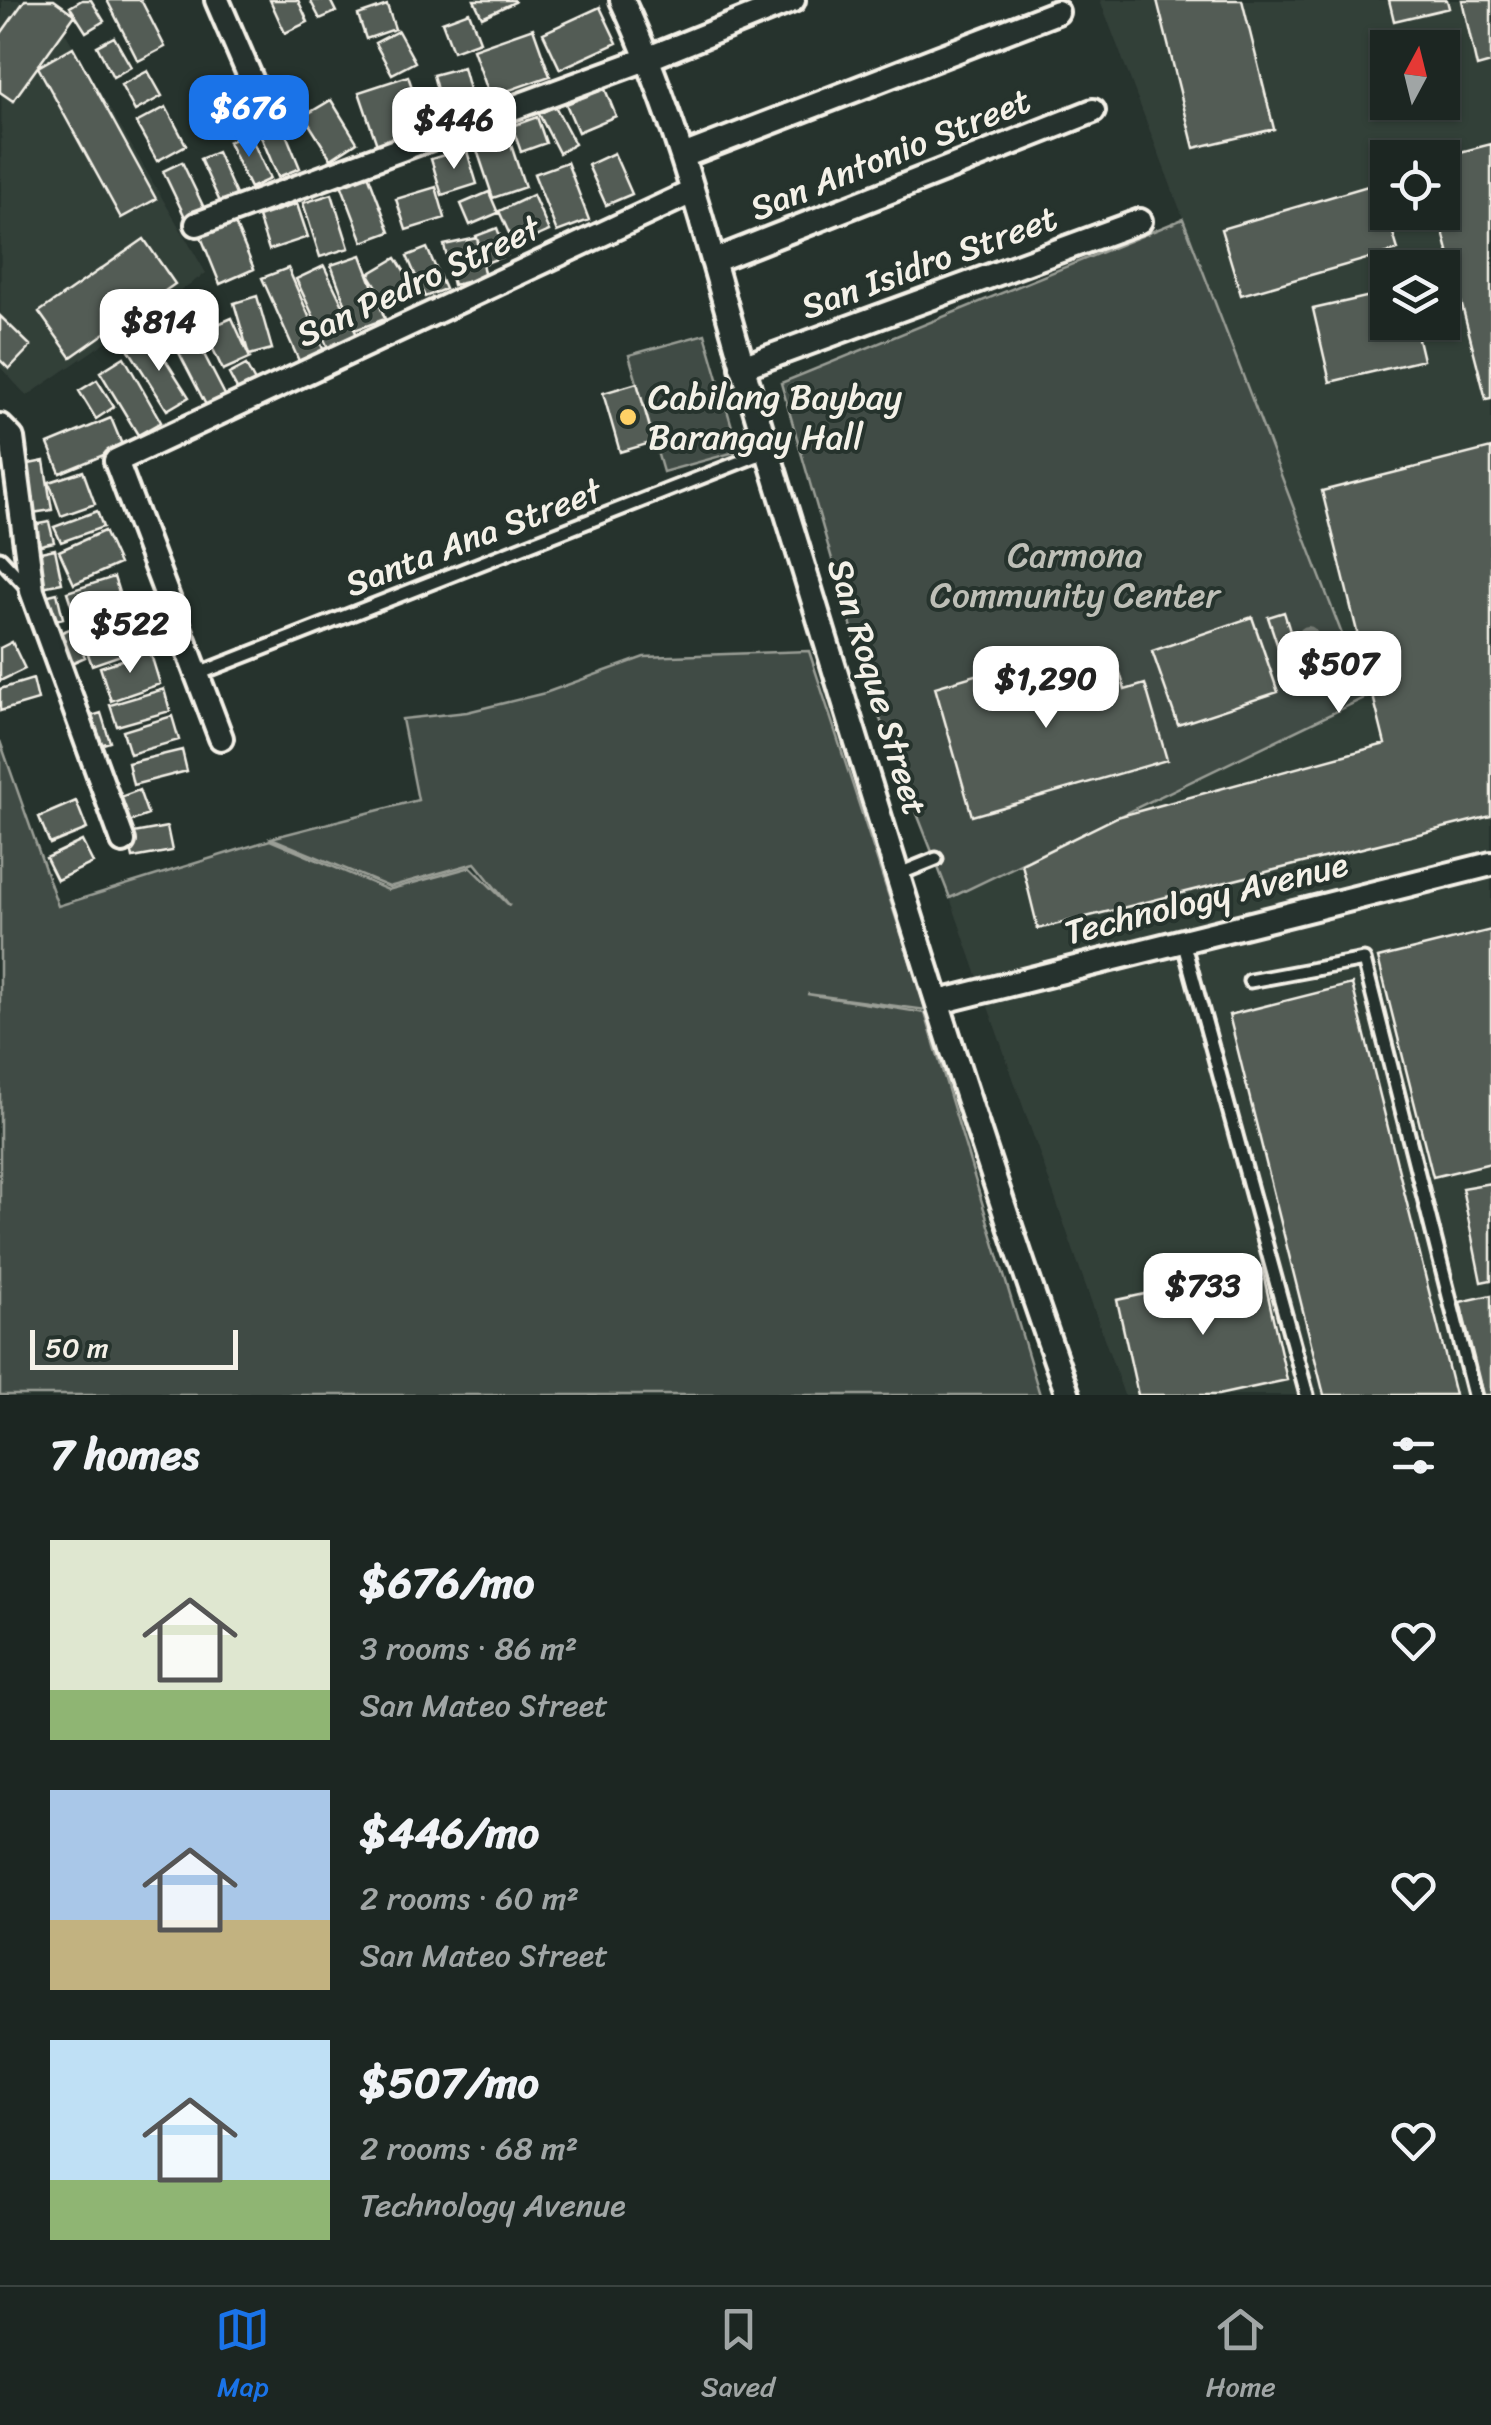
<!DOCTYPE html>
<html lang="en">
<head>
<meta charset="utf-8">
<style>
	:root { --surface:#1c2622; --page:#252e2a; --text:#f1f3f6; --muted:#a0a5a5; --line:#3a4340; --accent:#1a73e8 }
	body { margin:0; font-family:Sriracha,sans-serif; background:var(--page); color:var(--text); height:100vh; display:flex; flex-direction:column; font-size:38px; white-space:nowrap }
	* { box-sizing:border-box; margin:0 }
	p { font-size:32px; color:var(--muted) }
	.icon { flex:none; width:55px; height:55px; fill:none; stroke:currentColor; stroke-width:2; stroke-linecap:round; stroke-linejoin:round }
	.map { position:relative; height:1395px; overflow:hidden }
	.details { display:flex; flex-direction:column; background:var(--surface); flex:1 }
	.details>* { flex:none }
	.needle { width:65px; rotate:7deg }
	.controls { position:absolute; left:1370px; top:30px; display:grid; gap:20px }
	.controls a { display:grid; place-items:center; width:90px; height:90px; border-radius:0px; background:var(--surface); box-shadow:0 2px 8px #0004,0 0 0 2px var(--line); font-size:50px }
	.scale { position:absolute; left:30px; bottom:25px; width:208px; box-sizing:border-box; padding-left:10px; border:5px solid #f4f1e8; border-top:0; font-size:28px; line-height:35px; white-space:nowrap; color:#f4f1e8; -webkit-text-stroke:8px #26332d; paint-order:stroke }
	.price { position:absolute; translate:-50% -85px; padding:0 22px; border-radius:20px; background:#fff; color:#222; font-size:32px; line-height:65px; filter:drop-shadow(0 2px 5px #0008) }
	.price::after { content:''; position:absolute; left:50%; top:60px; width:30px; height:22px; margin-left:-15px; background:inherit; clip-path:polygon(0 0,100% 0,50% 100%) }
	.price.selected { background:var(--accent); color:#fff }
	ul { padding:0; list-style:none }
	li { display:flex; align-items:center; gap:30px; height:250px; padding:0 50px }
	li span { display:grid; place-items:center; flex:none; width:280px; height:200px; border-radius:0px; color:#555 }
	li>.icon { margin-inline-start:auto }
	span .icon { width:120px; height:120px; fill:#fffc; stroke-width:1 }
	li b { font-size:42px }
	h2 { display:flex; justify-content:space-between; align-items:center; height:120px; padding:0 50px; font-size:42px }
	.dock { display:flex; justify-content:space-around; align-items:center; height:140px; border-top:2px solid var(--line); background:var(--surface); font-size:28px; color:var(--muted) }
	.dock a { display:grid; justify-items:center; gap:5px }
	.dock .selected { color:var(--accent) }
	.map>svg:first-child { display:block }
	.built { fill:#333f39; fill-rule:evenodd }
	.green { fill:#414b45; stroke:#9a9e96; stroke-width:2.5 }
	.building { fill:#525c55; stroke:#f4f1e8; stroke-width:2.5 }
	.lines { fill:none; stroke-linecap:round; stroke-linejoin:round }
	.service-casing { stroke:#f4f1e8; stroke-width:19 }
	.minor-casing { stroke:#f4f1e8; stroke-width:30 }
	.service { stroke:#26332d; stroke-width:11 }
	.minor { stroke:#26332d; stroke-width:22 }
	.tree { fill:#7a8079 }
	.poi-dot { fill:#ffd166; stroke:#26332d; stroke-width:4 }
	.labels { text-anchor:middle; stroke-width:8; stroke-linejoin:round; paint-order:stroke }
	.street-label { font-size:35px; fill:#f4f1e8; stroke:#26332d }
	.poi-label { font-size:35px; fill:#f4f1e8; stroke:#26332d; text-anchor:start }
	.park-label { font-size:35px; fill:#bebfb7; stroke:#26332d }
</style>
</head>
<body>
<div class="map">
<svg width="1491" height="1395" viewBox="0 0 1491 1395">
	<rect width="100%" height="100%" fill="#26332d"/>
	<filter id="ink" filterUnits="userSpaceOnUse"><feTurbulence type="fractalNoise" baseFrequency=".01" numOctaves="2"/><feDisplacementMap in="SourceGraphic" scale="20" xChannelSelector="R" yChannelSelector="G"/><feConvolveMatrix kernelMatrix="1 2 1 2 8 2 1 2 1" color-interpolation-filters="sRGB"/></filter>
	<g filter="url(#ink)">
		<path class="built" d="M2 0H46L206 273 27 396 0 367Z
			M1100 0H1491V1395H1124L950 898 1366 697ZM1388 48H1442V102H1388ZM1388 158H1442V212H1388ZM1388 268H1442V322H1388Z"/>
		<path class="green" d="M1183 219 1366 697 950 898 873 701 781 383Z
			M705 334 739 451 663 472 629 355Z
			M809 651 926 1010 807 994 925 1013 1040 1395H0V741L58 906 270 840 388 890 471 867 510 906 475 863 389 887 271 838 418 800 402 719 467 712 545 693 644 657Z"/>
		<path class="building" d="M25 0H54L75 15 13 101 0 92V35Z
			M82 0H91L104 21 86 32 70 7Z
			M107 0H141L165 47 138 61Z
			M270 0H298L308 22 285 33Z
			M310 0H330L336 12 320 19Z
			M474 0H514L515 2 482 17Z
			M1157 0H1242L1274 129 1194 148Z
			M1389 0H1447L1449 8 1394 21Z
			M1462 0H1491V63L1477 67Z
			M387 5 395 29 366 39 358 15Z
			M600 7 617 43 560 69 543 33Z
			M469 12 480 41 453 51 442 22Z
			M533 28 550 76 490 97 473 49Z
			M398 31 415 62 392 74 375 43Z
			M114 37 131 67 113 77 97 46Z
			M73 47 156 199 121 218 38 67Z
			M463 67 473 105 443 112 433 75Z
			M148 71 162 96 135 111 121 85Z
			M408 76 426 128 377 145 359 92Z
			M605 89 616 116 578 132 566 104Z
			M331 100 357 142 331 159 304 116Z
			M555 106 575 144 559 153 539 114Z
			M166 107 186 145 157 161 136 123Z
			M279 117 300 168 278 177 257 127Z
			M537 117 546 143 521 152 512 126Z
			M506 130 525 187 493 198 474 141Z
			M249 133 270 179 250 188 228 142Z
			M1491 144V398L1486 399 1438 212H1442V158H1437Z
			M466 148 477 184 442 195 431 159Z
			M217 152 237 197 221 204 200 159Z
			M614 153 632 194 606 205 588 165Z
			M182 162 204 208 185 217 163 171Z
			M567 162 589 220 557 232 534 174Z
			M368 174 390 232 363 242 341 184Z
			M1378 183 1398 250 1241 295 1221 229Z
			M436 187 445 218 406 230 396 199Z
			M489 192 498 213 470 225 461 204Z
			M332 194 349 248 320 257 303 203Z
			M533 195 549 231 515 246 499 211Z
			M297 204 308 237 269 250 258 217Z
			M233 219 254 269 220 284 199 232Z
			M497 228 507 255 486 263 476 236Z
			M477 238 485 278 453 285 444 245Z
			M144 239 175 284 71 357 39 312Z
			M427 248 445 289 425 297 407 256Z
			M361 255 385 319 355 330 331 265Z
			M396 258 417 291 390 308 369 274Z
			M324 266 358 337 329 350 296 279Z
			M288 268 324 351 299 361 262 278Z
			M1388 292V322H1414L1423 360 1330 382 1313 309Z
			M257 296 272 349 249 355 234 303Z
			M0 316 31 346 9 369 0 360Z
			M232 318 250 358 223 370 204 330Z
			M193 333 225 395 206 405 174 343Z
			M151 337 189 397 167 410 129 350Z
			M124 357 161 422 138 435 100 372Z
			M246 365 255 382 238 391 229 374Z
			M97 380 114 407 96 419 79 391Z
			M637 383 654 442 620 452 603 393Z
			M111 418 123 447 60 473 48 444Z
			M1491 448V816L1038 929 1022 864 1117 817 1385 744 1322 491Z
			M44 461 52 510 32 513 24 465Z
			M83 471 95 504 61 516 49 482Z
			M97 511 103 527 61 542 54 527Z
			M49 522 54 542 32 547 28 526Z
			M104 531 119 564 74 584 59 551Z
			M55 549 62 583 37 588 31 554Z
			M114 577 120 596 73 611 67 592Z
			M57 593 63 618 42 623 37 598Z
			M124 599 128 616 77 628 73 611Z
			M1284 612 1303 673 1288 677 1268 617Z
			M1252 617 1278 692 1178 725 1152 651Z
			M134 620 144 647 92 665 82 638Z
			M72 628 85 657 60 668 47 638Z
			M12 642 25 669 0 681V648Z
			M150 651 160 684 111 701 100 667Z
			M1115 655 1125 690 1145 684 1167 760 972 816 935 687 1027 660 1033 678Z
			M33 679 38 700 0 711V689Z
			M164 689 170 711 117 726 110 705Z
			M101 713 110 742 84 750 75 721Z
			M172 716 179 740 130 754 123 731Z
			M182 750 187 771 133 785 128 763Z
			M139 790 148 815 124 824 115 799Z
			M76 801 87 829 50 844 39 817Z
			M167 827 172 851 133 858 128 834Z
			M82 841 93 863 57 880 46 858Z
			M1491 930V1163L1433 1177 1378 958Z
			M1352 984 1455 1395H1324L1229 1015Z
			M1491 1183V1280L1481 1282 1462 1188Z
			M1262 1269 1287 1380 1218 1395H1138L1117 1300Z
			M1491 1295V1395H1483L1460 1302Z"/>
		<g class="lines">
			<defs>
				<path id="service" d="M0 558 28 588
					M198 674 768 451
					M899 874 936 859
					M1183 941 1307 1395
					M1250 981 1364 960 1474 1395"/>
				<path id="minor" d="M217 0 251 79
					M622 0C689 144 721 301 768 452 865 767 958 1084 1068 1395
					M683 156 1057 12
					M197 224 649 58 793 0
					M713 261 1093 111
					M742 367 1140 221
					M0 426 12 438 32 591 123 841
					M221 738 116 461 692 192
					M939 1002 1491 864"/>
			</defs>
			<use href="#service" class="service-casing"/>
			<use href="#minor" class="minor-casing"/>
			<use href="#service" class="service"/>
			<use href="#minor" class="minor"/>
		</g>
		<circle class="tree" cx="1308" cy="636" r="10"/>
	</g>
	<circle class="poi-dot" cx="628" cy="417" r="10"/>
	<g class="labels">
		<g class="street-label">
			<text transform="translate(890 154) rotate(-22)" y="12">San Antonio Street</text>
			<text transform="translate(929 262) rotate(-20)" y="12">San Isidro Street</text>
			<text transform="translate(418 281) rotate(-25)" y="12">San Pedro Street</text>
			<text transform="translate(473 537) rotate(-21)" y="12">Santa Ana Street</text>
			<text transform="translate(878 687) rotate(73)" y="12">San Roque Street</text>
			<text transform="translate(1206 898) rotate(-14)" y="12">Technology Avenue</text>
		</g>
		<g class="poi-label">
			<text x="648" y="409">Cabilang Baybay<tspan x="648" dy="40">Barangay Hall</tspan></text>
		</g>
		<g class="park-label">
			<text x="1075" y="567">Carmona<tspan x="1075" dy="40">Community Center</tspan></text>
		</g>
	</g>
</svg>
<div class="controls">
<a><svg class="needle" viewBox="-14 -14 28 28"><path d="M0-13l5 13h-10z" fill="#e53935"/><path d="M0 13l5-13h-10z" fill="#a0a5a5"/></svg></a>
<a><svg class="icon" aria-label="locate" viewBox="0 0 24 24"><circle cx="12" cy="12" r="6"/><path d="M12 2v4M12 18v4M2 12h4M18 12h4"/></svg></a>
<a><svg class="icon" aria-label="layers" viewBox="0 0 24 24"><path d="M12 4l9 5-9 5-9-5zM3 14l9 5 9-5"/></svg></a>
</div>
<div class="scale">50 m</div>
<b class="price selected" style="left:249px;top:160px">$676</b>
<b class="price" style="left:454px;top:172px">$446</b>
<b class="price" style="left:159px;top:374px">$814</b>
<b class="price" style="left:130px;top:676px">$522</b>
<b class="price" style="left:1339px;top:716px">$507</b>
<b class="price" style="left:1046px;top:731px">$1,290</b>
<b class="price" style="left:1203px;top:1338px">$733</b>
</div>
<section class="details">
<h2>7 homes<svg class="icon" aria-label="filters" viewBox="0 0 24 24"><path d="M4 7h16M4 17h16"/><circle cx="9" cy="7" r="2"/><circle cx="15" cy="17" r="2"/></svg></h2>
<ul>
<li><span style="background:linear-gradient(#dfe7d0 75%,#8fb573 0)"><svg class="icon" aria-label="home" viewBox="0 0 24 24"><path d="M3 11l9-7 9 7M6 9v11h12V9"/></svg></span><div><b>$676/mo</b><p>3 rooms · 86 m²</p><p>San Mateo Street</p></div><svg class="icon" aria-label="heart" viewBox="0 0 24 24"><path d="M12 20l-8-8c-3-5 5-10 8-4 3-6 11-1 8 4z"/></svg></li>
<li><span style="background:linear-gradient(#a9c7e8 65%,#c2b280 0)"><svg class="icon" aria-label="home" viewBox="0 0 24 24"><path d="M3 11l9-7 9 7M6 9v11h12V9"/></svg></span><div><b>$446/mo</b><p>2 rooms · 60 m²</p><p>San Mateo Street</p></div><svg class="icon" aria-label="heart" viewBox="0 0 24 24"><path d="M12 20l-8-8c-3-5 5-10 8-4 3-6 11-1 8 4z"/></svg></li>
<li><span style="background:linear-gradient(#bfe0f5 70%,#8fb573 0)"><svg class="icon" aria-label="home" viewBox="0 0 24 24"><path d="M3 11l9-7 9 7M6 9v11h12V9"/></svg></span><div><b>$507/mo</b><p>2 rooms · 68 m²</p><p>Technology Avenue</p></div><svg class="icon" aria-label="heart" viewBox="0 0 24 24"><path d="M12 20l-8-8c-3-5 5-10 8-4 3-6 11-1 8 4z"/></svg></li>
</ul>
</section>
<nav class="dock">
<a class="selected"><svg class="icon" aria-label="map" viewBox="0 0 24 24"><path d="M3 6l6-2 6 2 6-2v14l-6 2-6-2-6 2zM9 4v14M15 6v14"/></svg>Map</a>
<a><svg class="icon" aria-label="saved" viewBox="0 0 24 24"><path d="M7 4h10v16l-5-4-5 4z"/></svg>Saved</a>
<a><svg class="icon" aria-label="home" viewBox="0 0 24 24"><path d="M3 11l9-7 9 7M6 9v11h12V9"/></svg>Home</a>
</nav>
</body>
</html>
